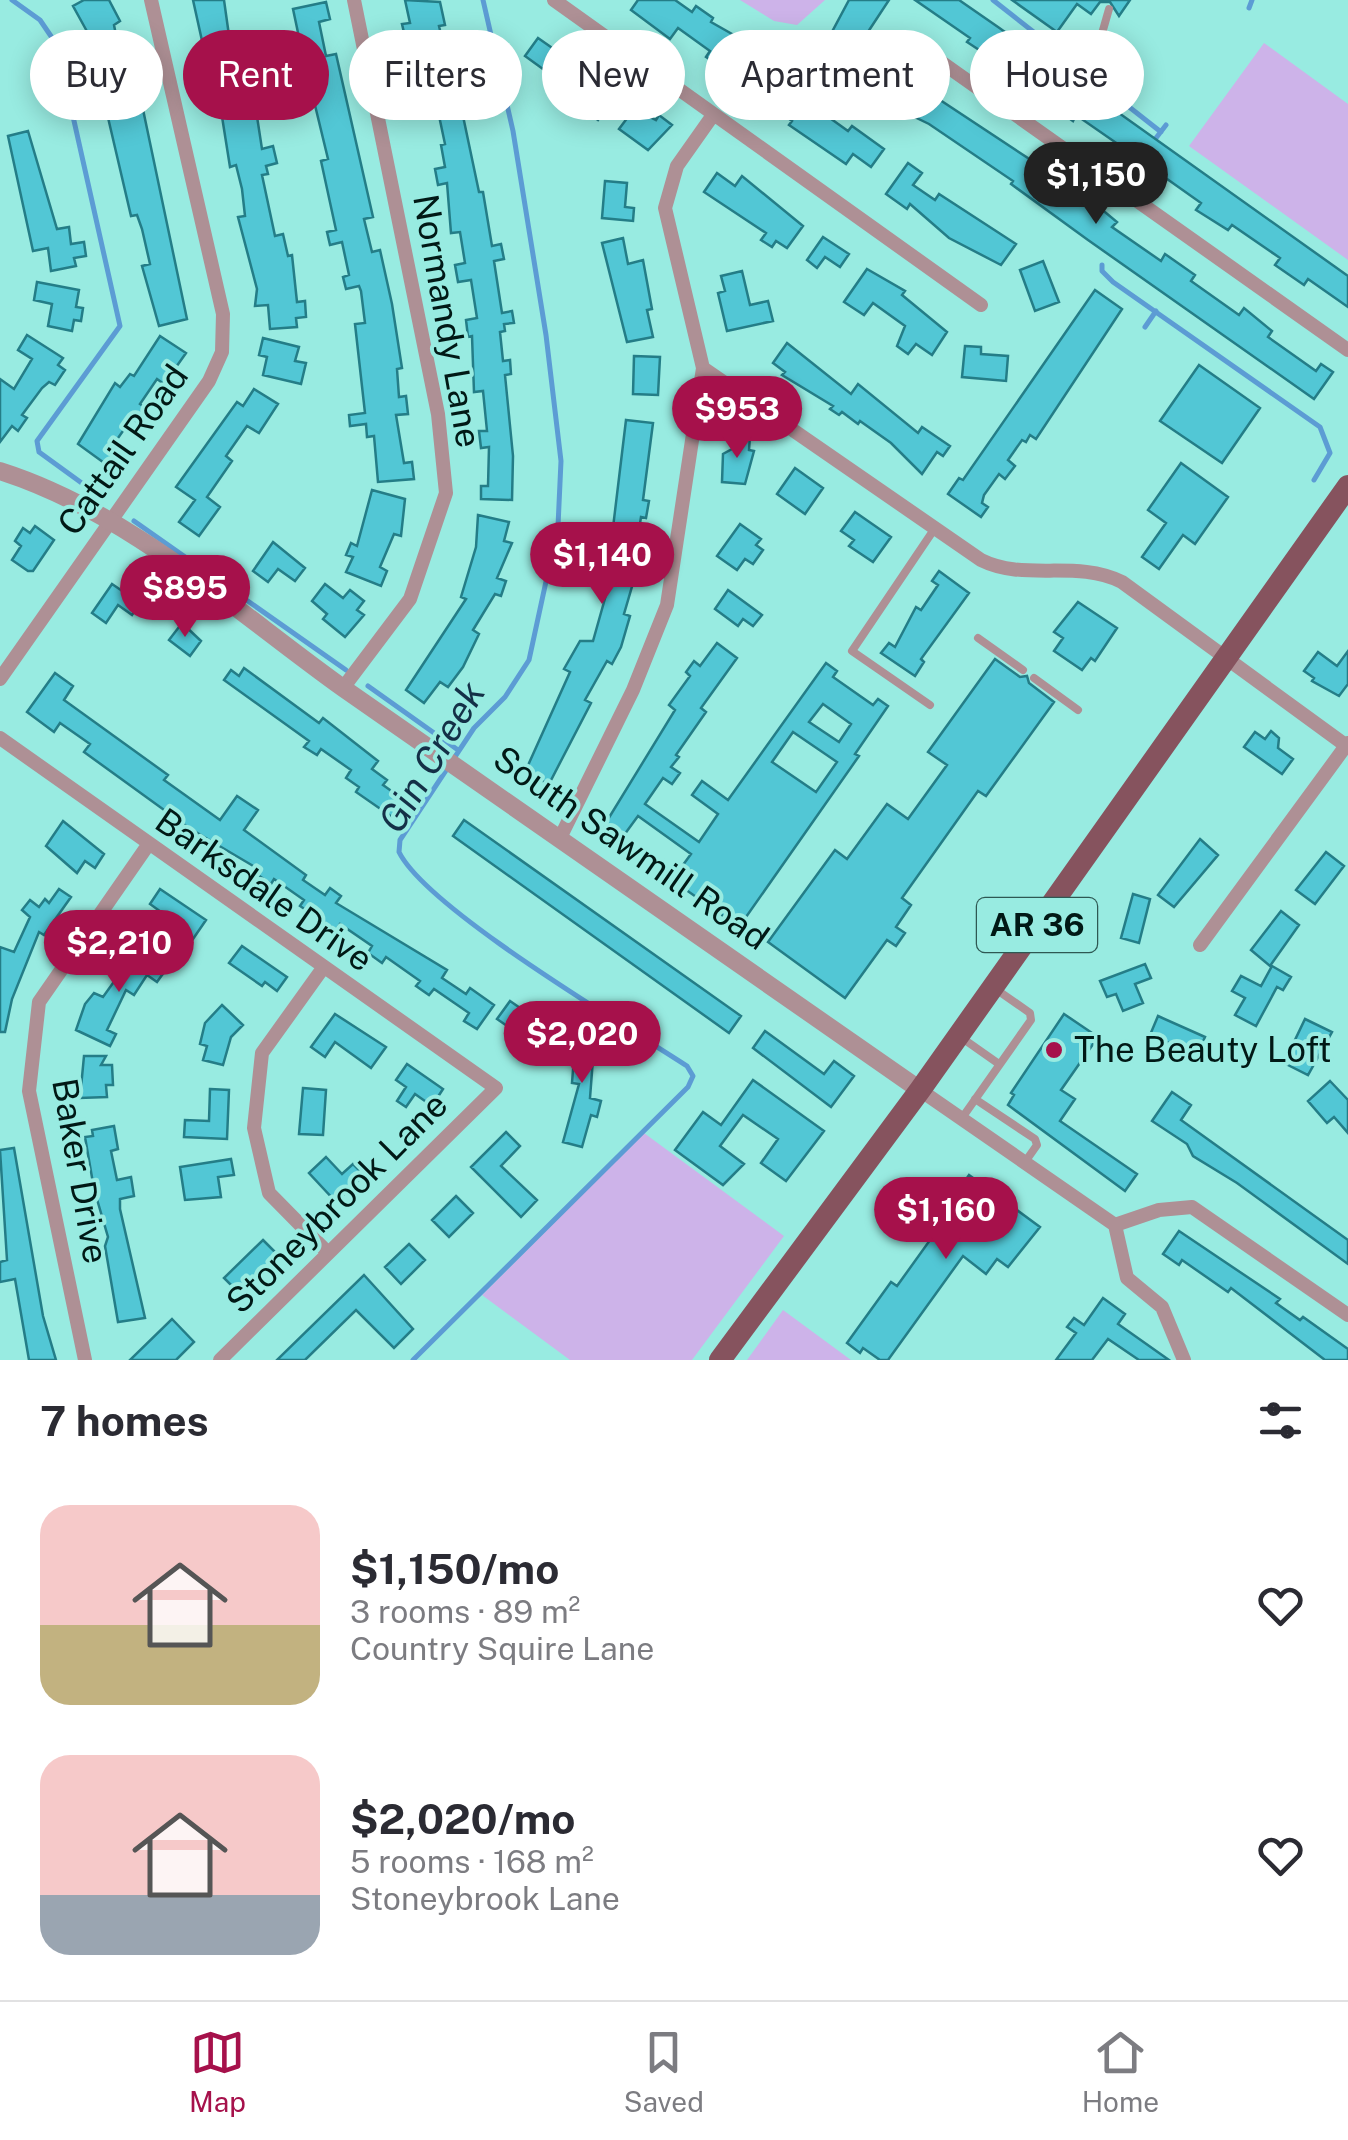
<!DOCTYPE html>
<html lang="en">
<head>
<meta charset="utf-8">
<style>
	:root { --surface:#fff; --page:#f7f7f7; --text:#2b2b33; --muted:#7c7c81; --line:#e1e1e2; --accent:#a6114b }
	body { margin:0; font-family:"Public Sans",sans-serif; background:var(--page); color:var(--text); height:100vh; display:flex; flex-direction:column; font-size:38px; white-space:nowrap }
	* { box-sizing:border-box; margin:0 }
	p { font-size:32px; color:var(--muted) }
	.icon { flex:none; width:55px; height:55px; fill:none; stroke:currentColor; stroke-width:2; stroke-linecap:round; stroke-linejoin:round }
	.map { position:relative; height:1360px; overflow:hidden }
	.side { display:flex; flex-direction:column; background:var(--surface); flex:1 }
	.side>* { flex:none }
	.top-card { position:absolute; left:30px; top:30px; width:1290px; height:90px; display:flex; gap:20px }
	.price { position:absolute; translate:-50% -85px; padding:0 22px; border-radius:35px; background:var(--accent); color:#fff; font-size:32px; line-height:65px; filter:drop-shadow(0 2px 5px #0008) }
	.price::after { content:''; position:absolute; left:50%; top:60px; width:30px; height:22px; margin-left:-15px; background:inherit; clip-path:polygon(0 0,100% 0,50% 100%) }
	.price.selected { background:#222; color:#fff }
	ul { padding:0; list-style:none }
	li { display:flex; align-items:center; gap:30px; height:250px; padding:0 40px }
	li span { display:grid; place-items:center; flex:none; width:280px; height:200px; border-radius:30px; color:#555 }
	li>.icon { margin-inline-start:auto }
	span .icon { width:120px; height:120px; fill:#fffc; stroke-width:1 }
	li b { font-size:42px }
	h2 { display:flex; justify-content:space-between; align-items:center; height:120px; padding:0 40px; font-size:42px }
	.chip { padding:0 35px; border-radius:45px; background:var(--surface); box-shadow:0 5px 25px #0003; font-size:35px; line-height:90px }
	.chip.selected { background:var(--accent); color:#fff }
	.menu { display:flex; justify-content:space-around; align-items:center; height:140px; border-top:2px solid var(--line); background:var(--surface); font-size:28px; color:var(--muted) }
	.menu a { display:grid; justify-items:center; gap:5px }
	.menu .selected { color:var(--accent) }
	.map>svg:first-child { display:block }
	.green { fill:#cdb3e9 }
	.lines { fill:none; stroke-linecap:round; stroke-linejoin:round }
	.stream { stroke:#5c9cd4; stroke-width:5 }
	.building { fill:#52c7d5; stroke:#247d87; stroke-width:2.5; fill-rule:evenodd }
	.service { stroke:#ae9095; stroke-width:8 }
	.minor { stroke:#ae9095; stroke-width:14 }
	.tertiary { stroke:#ae9095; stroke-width:18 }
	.primary { stroke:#86535e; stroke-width:22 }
	.poi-dot { fill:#a6114b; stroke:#98ebe1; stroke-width:4 }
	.labels { text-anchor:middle; stroke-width:8; stroke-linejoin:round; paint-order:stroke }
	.shield { fill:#98ebe1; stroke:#2e5853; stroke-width:2.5 }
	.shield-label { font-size:32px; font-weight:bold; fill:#011916 }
	.street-label { font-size:35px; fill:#011916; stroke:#98ebe1 }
	.poi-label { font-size:35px; fill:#011916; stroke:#98ebe1; text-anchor:start }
	.water-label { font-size:38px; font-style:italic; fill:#143047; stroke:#98ebe1 }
</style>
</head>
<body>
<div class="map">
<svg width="1348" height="1360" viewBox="0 0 1348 1360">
	<rect width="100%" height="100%" fill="#98ebe1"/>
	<path class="green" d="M740 0H825L797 25 774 21Z
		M1264 43 1348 104V260L1189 146Z
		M644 1133 784 1236 692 1360H570L482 1295Z
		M783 1310 851 1360H747Z"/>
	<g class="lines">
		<path class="stream" d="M12 0 40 20 57 45 120 326 37 441 39 452 101 497
			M993 0 1161 132
			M1249 8 1252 0
			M1156 138 1166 125
			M1102 265V271L1113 282 1320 427 1330 453 1314 480
			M1145 327 1156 311
			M134 521 346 670
			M368 686 458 750
			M413 1360 688 1087 693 1076 687 1066C626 1026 427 909 399 852L400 840 474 728 505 697 529 660 558 526 561 461 546 335 513 131 483 0"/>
	</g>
	<path class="building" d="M84 0H109L120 21 114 25 121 60 132 57 187 319 159 326 142 266 150 264 142 229 137 215 131 216 106 109 114 107 107 80 93 83 89 35 73 6Z
		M193 0H224L233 64 245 61 248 77 240 79 246 112 256 110 262 149 273 146 277 163 266 166 268 174 262 175 275 236 283 234 288 256 292 255 297 302 305 301 306 317 296 318 297 327 270 329 268 305 255 306 257 289 238 217 245 216 242 189 236 165 230 167 217 85 212 86Z
		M405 0 440 2 445 25 439 26 447 60 451 59 479 192H483L492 246 501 244 504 259 494 261 502 313 512 311 514 323 504 324 505 331 500 332 503 361 510 360 511 374 505 375 513 456 512 500 481 499V486H488L489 447 481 448 479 431H487L483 391 474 392 472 336 468 337 466 320 477 318 471 280 458 282 455 265 465 263 460 232 451 233 447 183 438 185 435 169 445 167 441 145 445 144 438 111 423 114 402 24 410 23Z
		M638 0H675L692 12 696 6 713 18 711 22 755 47 748 56 795 93 848 131 852 126 884 149 871 167 853 154 846 164 789 125 792 121 758 96 755 100 717 73 721 67 706 57 710 51 678 28 670 39 631 10Z
		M849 0H889L860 44 833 30Z
		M915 0H959L998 27 1348 276V307L1308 279 1304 285 1275 265 1280 258 1232 225 1228 230 1196 210 1201 203 1153 169 1149 175 1132 165 1120 156 1125 149 1076 115 1073 121 1062 113 1042 99 1046 94 967 42 970 38Z
		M1012 0H1130L1119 16 1110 2H1100L1091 14 1077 4 1057 32Z
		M326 2 330 19 319 22 326 56 336 54 373 217 364 219 372 252 380 250 392 304 402 368 397 369 399 397 406 396 408 414 396 415 404 463 412 462 414 479 378 482 374 436 367 437 366 424 350 426 349 415 365 413 355 324 365 323 361 291 359 286 346 289 343 277 349 275 342 242 330 245 327 232 336 230 321 161 328 159 313 97 302 100 294 64 304 61 293 9Z
		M538 38 558 52 562 46 574 55 564 69 583 82 592 68 605 77 601 83 617 93 598 120 570 99 572 96 562 89 565 85 525 56Z
		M872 55 1040 166 1035 171 1084 205 1088 198 1117 222 1112 227 1161 261 1165 254 1195 275 1191 281 1239 315 1244 308 1272 331 1268 337 1316 371 1321 364 1333 372 1314 399 1088 240 1011 184 1013 181 929 124 894 107 897 103 858 76Z
		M634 109 656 120 659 115 672 125 648 150 619 129Z
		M28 131 57 229 69 227 71 244 84 242 86 256 74 258 76 266 51 271 48 248 33 251 8 136Z
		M908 163 922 173 913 185 935 200 939 194 1016 244 1001 265 949 238 910 204 907 209 886 194Z
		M717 173 735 186 742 176 803 226 787 248 776 241 772 247 761 240 766 233 704 192Z
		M605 181 627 183 625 207 634 208 633 221 602 218Z
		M823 237 849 254 840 267 825 257 817 268 807 260Z
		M623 238 628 264 643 260 652 309 647 310 653 337 627 342 602 243Z
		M1043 261 1059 302 1035 311 1020 270Z
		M867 269 905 291 902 295 947 332 932 355 916 344 908 354 897 346 905 326 873 303 864 315 844 302Z
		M742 271 750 305 768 301 773 321 727 331 718 293 725 291 721 276Z
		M37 282 79 290 76 307 83 308 81 321 74 320 72 331 48 326 52 304 34 300Z
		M1095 290 1122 309 1036 439 1030 435 1026 442 1022 440 1008 460 1015 466 1005 479 999 474 984 495 982 503 988 507 981 517 948 494 959 478 963 480Z
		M27 335 63 358 58 365 65 370 55 385 49 382 42 388 22 415 27 418 18 431 12 426 0 442V379L14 389 32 359 18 350Z
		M160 336 186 353 164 384 157 379 140 404 147 409 138 423 132 418 111 448 116 452 107 465 78 444 115 383 120 387 130 374 134 376Z
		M263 338 299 347 295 361 306 363 301 384 263 375 267 357 259 355Z
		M787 343 851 394 858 384 918 433 922 427 950 446 943 456 937 452 922 474 891 443 860 421 858 424 842 412 839 415 830 409 833 406 782 375 785 372 773 363Z
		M965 346 981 347V354L1008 356 1006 381 962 377Z
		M634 356 660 357 658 395 633 394Z
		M1199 365 1260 408 1222 463 1160 421Z
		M254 389 278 404 259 433 247 426 226 456 232 461 207 497 220 507 199 536 179 522 195 500 176 487 237 402 243 406Z
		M626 420 653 423 643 500 649 501 646 518 641 517 635 555 643 557 641 574 636 573 624 614 630 616 621 647 612 664 607 661 585 700 591 703 549 784 525 772 570 672 564 669 580 641H593L613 570 608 569Z
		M733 434 750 436 749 450 754 451 745 484 722 482 723 454 732 449Z
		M1181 463 1228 497 1195 544 1183 535 1159 569 1142 557 1166 523 1148 510Z
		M795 468 823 488 805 514 777 494Z
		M372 490 405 499 401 536 394 534 380 567 387 571 381 586 346 572 353 557 346 555 351 543 357 546Z
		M855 512 891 537 873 562 849 546 854 540 841 531Z
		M478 515 509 522 504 541 512 543 497 578 506 581 501 596 495 594 473 630 479 634 463 667 448 687 440 682 424 703 406 690 466 599 461 597 476 547Z
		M740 524 761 539 756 545 763 550 753 564 745 559 737 570 717 556Z
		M35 526 54 540 33 571H28L12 560 21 546 15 541 23 528 30 533Z
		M273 542 305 568 295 581 278 569 268 582 253 571Z
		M939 571 969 593 921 659 924 662 915 676 881 653 889 643 895 647 916 607 921 610 938 585 932 581Z
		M112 584 140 603 132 615 118 605 106 623 92 613Z
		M325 584 343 598 350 590 364 601 357 610 364 615 345 637 323 619 327 614 312 601Z
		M728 590 762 615 753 626 743 619 738 626 715 609Z
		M1078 602 1117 628 1095 661 1091 658 1082 670 1054 651 1063 638 1054 632Z
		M182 623 201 641 190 656 169 640Z
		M717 643 737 658 701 708 706 712 676 755 679 757 671 767 680 773 672 784 663 778 645 804 699 842 718 814 692 795 702 781 728 800 826 663 837 671 833 677 873 705 878 699 888 706 855 754 859 756 739 927 672 880 691 854 638 816 619 842 602 829 675 710 669 705 690 676 686 672 694 661 700 666ZM823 704 851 724 839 742 809 722ZM793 732 837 762 816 792 772 762Z
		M1348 651V684L1339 696 1312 681 1314 678 1304 671 1318 652 1337 666Z
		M995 659 1020 677 1027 676 1029 683 1054 702 986 796 978 791 902 898 911 905 896 927 905 933 896 946 887 940 845 998 768 942 835 850 847 859 887 804 908 819 947 765 928 752Z
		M244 668 319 723 323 718 378 761 372 769 387 780 383 785 407 802 395 819 356 792 359 787 346 778 351 770 321 749 317 755 304 747 309 741 224 680 231 670 239 676Z
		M55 673 73 686 64 700 168 775 164 780 220 820 237 796 258 810 244 830 306 875 303 880 325 895 330 888 341 896 336 903 447 970 442 978 466 994 470 988 494 1005 477 1029 464 1021 469 1013 434 989 429 995 416 986 420 981 386 957 382 963 368 953 372 946 340 924 336 930 300 906 304 900 274 879 271 884 252 871 255 867 189 828 84 752 90 744 60 723 54 732 27 712Z
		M1271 731 1279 738 1278 748 1293 759 1282 774 1244 747 1255 732 1265 739Z
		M464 820 741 1016 729 1033 453 836Z
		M63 821 104 854 95 868 85 861 77 873 46 846Z
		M1200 839 1218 855 1174 907 1158 895Z
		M1326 852 1344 866 1315 904 1296 890Z
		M59 889 71 897 44 935 39 932 12 999 5 1032H0V947L14 952 30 917 22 910 30 900 39 907 45 899 49 903Z
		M160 889 206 920 193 939 176 928 170 935 160 928 168 917 150 904Z
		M1133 894 1150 899 1139 943 1121 938Z
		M1281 911 1299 925 1270 966 1251 950Z
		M141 944 162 958 159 963 167 968 157 982 147 975 134 995 126 990 107 1030 116 1034 110 1046 76 1030 85 1004 94 993 103 997Z
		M242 946 287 977 277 991 265 982 262 986 229 963Z
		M1145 964 1151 978 1135 984 1143 1003 1123 1011 1116 994 1107 997 1100 981Z
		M1272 966 1291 977 1283 990 1277 987 1256 1026 1235 1015 1245 998 1232 991 1241 976 1261 986Z
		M510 1001 526 1012 532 1004 544 1012 538 1021 548 1028 536 1046 497 1019Z
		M222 1005 243 1025 231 1037 223 1065 203 1060 207 1046 200 1044 205 1023Z
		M335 1014 386 1047 371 1068 335 1042 325 1057 311 1047Z
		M1064 1014 1098 1037 1061 1090 1075 1099 1060 1121 1137 1174 1125 1191 1008 1105 1014 1095 1011 1093Z
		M1158 1016 1205 1037 1197 1055 1150 1035Z
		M1305 1019 1332 1032 1308 1075 1284 1063Z
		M765 1031 824 1074 834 1061 854 1076 831 1107 753 1048Z
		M558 1040 608 1043 607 1060 593 1059 590 1098 601 1101 597 1117 591 1115 582 1147 563 1142 579 1084 572 1083 574 1057 557 1056Z
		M84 1056H106L101 1065H112L113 1085H106L107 1097 80 1098Z
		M407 1064 443 1089 432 1106 415 1094 406 1107 397 1101 406 1087 396 1080Z
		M753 1080 824 1131 786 1181 761 1163 778 1139 743 1115 720 1146 744 1164 723 1185 675 1150 703 1112 721 1125Z
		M1330 1081 1348 1100V1133L1334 1117 1327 1123 1308 1101Z
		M303 1088 326 1090 323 1135 299 1134Z
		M210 1089 229 1090 227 1139 184 1137 185 1120 209 1121Z
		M1172 1092 1191 1105 1181 1120 1348 1240V1264L1237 1183 1193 1156 1187 1144 1152 1121Z
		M114 1126 118 1149 111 1151 117 1180 131 1177 134 1196 120 1199V1209L145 1318 118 1322 105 1246 108 1237 94 1189 85 1137 93 1136 92 1130Z
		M506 1132 520 1146 501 1166 537 1200 521 1217 471 1167Z
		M14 1148 43 1316 56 1360H29L15 1279 0 1282V1262L7 1260 0 1150Z
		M326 1157 342 1174 353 1164 364 1175 336 1202 309 1173Z
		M231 1159 234 1175 218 1177 221 1197 185 1200 180 1167Z
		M969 1175 1040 1227 1008 1267 997 1259 986 1274 963 1256 888 1360H880L863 1348 860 1353 847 1343 891 1282 897 1286 933 1236 929 1232 944 1211 937 1205 946 1193 953 1198Z
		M456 1196 473 1213 449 1237 432 1220Z
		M1179 1231 1280 1299 1276 1303 1300 1320 1303 1317 1348 1349V1360H1325L1231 1288 1228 1292 1182 1260 1179 1265 1163 1254Z
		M263 1240 280 1257 241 1295 224 1278Z
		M409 1244 425 1260 401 1284 385 1267Z
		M364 1275 413 1329 394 1348 356 1310 305 1360H277Z
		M1103 1298 1125 1314 1118 1324 1169 1360H1139L1108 1339 1092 1360H1056L1076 1333 1067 1327 1074 1318 1084 1325Z
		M172 1319 194 1342 176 1360H130Z"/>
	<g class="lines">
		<path class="service" d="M1109 9 1101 37 1126 61
			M978 638 1023 670
			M1034 678 1078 710
			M930 705 852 651 935 528
			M962 1038 999 1064
			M975 1099 1035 1139 1037 1145 1025 1162
			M962 1118 1031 1020 1030 1013 997 990"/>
		<path class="minor" d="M554 0 981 305
			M917 45 1348 350
			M703 368 981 560C1025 582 1076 559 1122 582L1348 747
			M0 679 209 381 222 352 223 314 151 0
			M343 688 410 599 446 493 438 414 354 0
			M0 738 496 1088 220 1360
			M560 838 633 690 667 605 703 368 665 208 677 166 713 115
			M1200 945 1348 743
			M323 968 262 1053 254 1128 269 1193 328 1253
			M920 1090 1115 1225 1159 1210 1192 1207 1348 1315
			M1115 1225 1127 1278 1162 1307 1184 1360
			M85 1360 29 1091 39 1002 148 845"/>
		<path class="tertiary" d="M0 471C129 512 234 610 343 688 534 823 728 955 920 1090"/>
		<path class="primary" d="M720 1360 920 1090 1348 486"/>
	</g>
	<circle class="poi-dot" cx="1054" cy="1050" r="10"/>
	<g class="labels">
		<rect class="shield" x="977" y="898" width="120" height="54" rx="8"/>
		<g class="shield-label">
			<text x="1037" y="936">AR 36</text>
		</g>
		<g class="street-label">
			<text transform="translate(447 321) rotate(80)" y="12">Normandy Lane</text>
			<text transform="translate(123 450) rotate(-55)" y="12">Cattail Road</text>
			<text transform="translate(631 848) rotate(35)" y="12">South Sawmill Road</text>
			<text transform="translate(264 890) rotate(35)" y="12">Barksdale Drive</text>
			<text transform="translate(80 1171) rotate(80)" y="12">Baker Drive</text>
			<text transform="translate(337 1203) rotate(-45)" y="12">Stoneybrook Lane</text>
		</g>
		<g class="poi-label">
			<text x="1074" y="1062">The Beauty Loft</text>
		</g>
		<g class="water-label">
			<text transform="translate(432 757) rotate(-59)" y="13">Gin Creek</text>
		</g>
	</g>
</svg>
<b class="price selected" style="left:1096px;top:227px">$1,150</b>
<b class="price" style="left:737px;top:461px">$953</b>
<b class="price" style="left:602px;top:607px">$1,140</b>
<b class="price" style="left:185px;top:640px">$895</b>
<b class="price" style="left:119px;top:995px">$2,210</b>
<b class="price" style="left:582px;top:1086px">$2,020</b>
<b class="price" style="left:946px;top:1262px">$1,160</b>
<div class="top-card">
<a class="chip">Buy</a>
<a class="chip selected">Rent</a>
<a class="chip">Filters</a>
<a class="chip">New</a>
<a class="chip">Apartment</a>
<a class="chip">House</a>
</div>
</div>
<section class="side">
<h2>7 homes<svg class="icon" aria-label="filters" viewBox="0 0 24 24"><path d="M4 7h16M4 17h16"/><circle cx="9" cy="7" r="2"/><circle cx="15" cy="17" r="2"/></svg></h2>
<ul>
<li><span style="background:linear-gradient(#f6c9c9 60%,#c2b280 0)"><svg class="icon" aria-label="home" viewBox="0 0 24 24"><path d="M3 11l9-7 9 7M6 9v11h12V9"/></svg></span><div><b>$1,150/mo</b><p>3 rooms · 89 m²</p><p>Country Squire Lane</p></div><svg class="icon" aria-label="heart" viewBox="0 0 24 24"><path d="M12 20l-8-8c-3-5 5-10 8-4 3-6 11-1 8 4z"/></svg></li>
<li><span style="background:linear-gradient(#f6c9c9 70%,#9aa5b1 0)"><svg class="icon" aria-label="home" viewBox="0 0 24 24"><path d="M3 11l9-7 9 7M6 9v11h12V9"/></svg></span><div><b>$2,020/mo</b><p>5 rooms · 168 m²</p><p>Stoneybrook Lane</p></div><svg class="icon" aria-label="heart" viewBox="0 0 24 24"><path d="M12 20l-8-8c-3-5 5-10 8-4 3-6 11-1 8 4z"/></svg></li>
</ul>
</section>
<nav class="menu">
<a class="selected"><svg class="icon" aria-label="map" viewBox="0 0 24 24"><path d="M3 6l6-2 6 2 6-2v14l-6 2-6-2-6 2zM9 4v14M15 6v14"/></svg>Map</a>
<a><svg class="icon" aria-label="saved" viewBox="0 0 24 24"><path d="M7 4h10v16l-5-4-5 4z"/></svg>Saved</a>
<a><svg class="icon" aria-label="home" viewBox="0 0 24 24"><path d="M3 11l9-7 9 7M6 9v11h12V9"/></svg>Home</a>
</nav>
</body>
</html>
